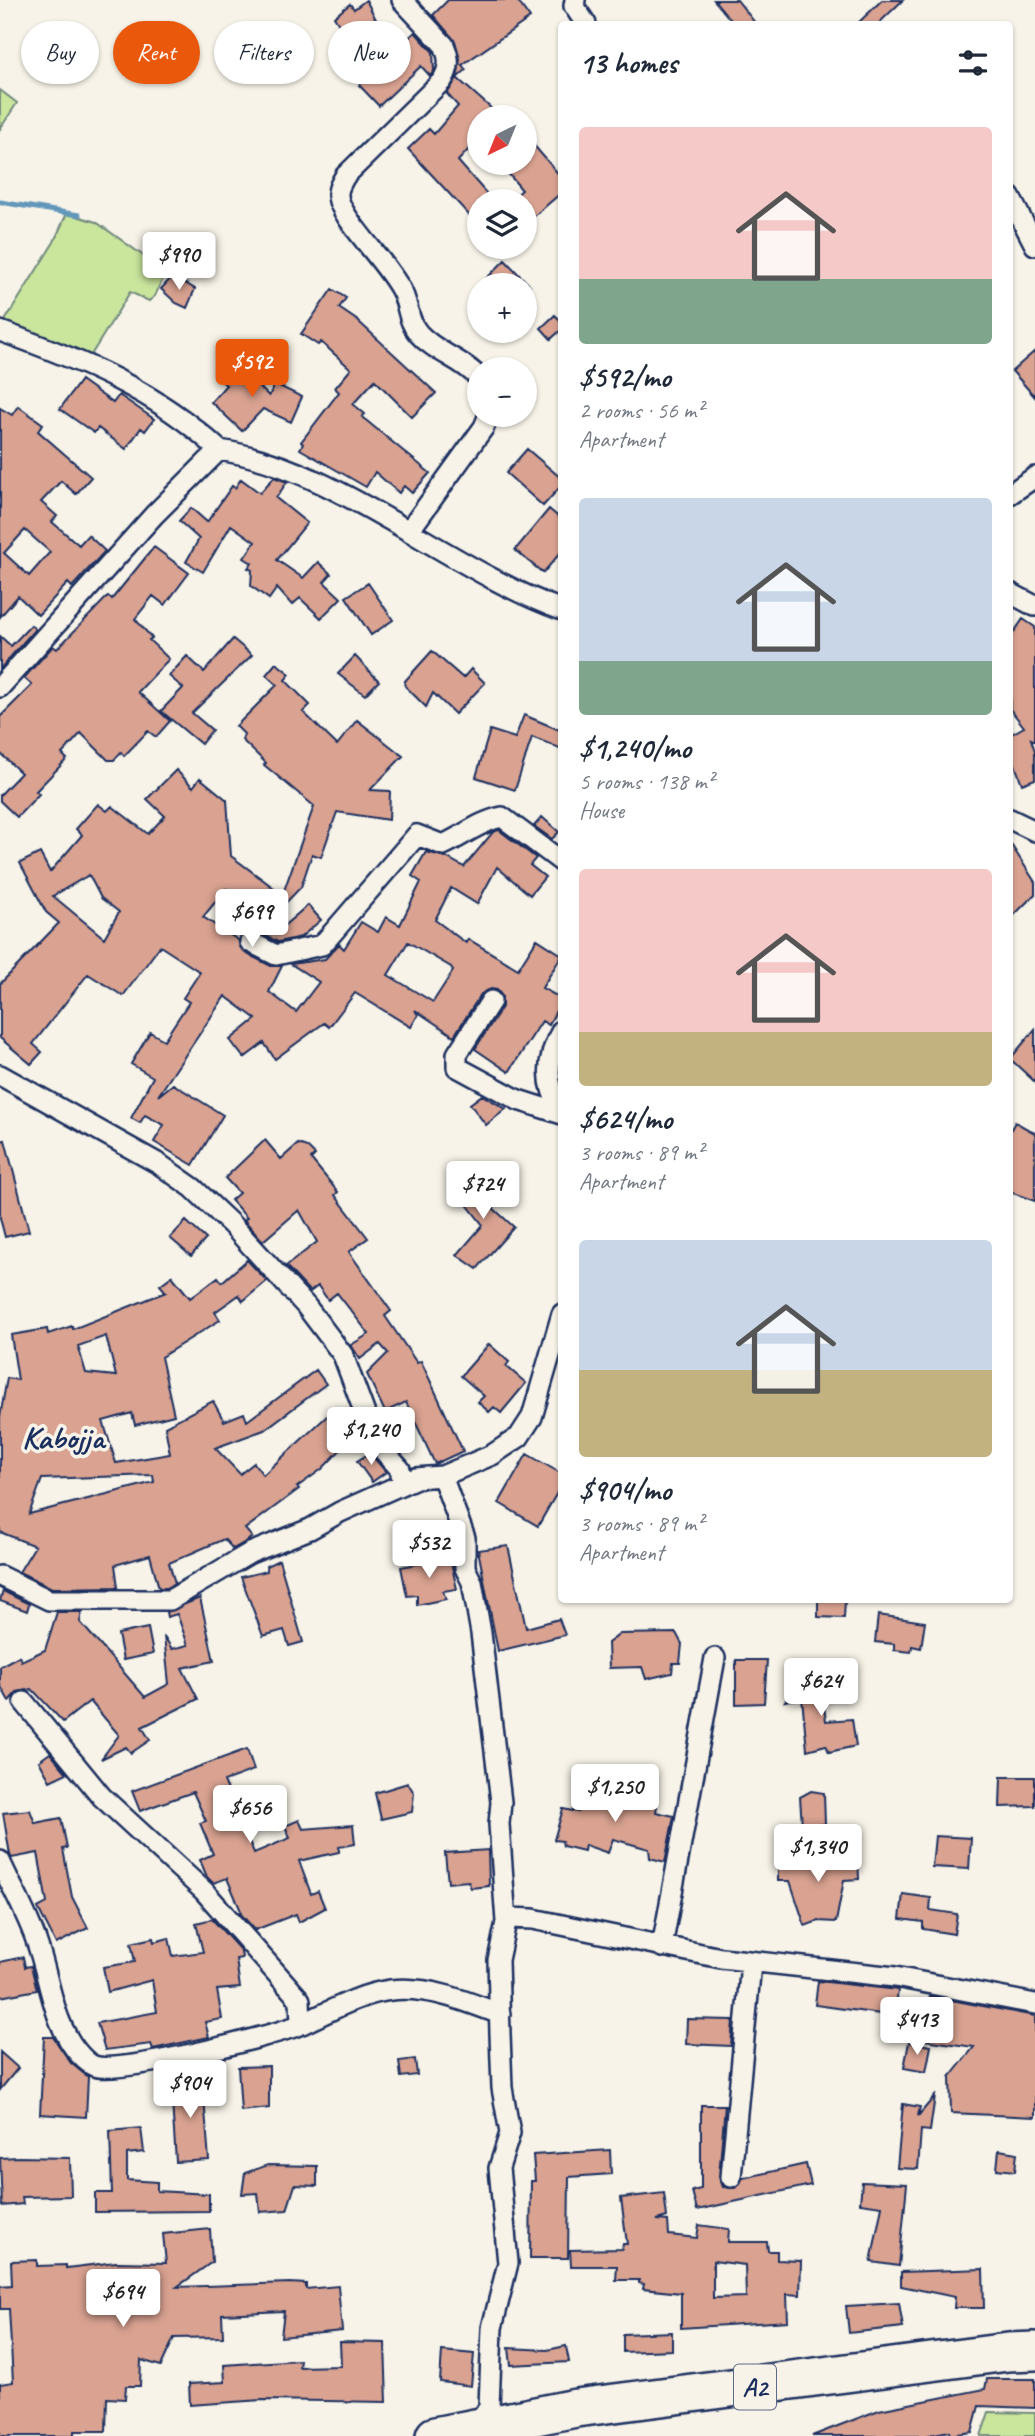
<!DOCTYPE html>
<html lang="en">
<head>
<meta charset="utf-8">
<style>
	:root { --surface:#fff; --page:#f2f2f3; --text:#1f2937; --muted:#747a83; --accent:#ea580c }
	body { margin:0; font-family:Caveat,sans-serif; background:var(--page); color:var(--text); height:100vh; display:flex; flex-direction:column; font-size:26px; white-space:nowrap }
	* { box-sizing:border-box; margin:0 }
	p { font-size:23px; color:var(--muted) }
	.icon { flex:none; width:38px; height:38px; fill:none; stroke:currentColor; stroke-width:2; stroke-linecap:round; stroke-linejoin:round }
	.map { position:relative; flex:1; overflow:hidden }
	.details { position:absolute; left:558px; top:21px; width:455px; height:1582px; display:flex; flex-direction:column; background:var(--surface); border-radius:7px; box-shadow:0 2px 5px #0004 }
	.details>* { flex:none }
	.banner { position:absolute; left:21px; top:21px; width:432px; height:63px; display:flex; gap:14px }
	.needle { width:46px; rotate:223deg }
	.controls { position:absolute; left:467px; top:105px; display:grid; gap:14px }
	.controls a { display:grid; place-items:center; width:70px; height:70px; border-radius:50%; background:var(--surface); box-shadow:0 2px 5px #0004; font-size:35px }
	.price { position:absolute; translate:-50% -60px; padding:0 16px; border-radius:7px; background:#fff; color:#222; font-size:23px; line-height:46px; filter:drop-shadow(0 2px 4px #0008) }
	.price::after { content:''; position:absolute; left:50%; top:42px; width:21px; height:16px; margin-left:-10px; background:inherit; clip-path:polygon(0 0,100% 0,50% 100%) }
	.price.current { background:var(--accent); color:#fff }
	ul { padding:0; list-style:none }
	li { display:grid; align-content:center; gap:14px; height:371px; padding:0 21px }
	li span { display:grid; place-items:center; height:217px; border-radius:7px; color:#555 }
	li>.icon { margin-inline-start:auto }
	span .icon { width:126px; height:126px; fill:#fffc; stroke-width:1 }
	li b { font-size:30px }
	h2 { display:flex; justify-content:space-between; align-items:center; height:84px; padding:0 21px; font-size:30px }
	.pill { padding:0 24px; border-radius:32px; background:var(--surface); box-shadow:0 2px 5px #0004; font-size:24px; line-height:63px }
	.pill.current { background:var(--accent); color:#fff }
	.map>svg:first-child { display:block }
	.green { fill:#cae69d; stroke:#728a7e; stroke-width:2 }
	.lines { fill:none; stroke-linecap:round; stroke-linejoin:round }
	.stream { stroke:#6497ba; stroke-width:5 }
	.building { fill:#d9a291; stroke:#1b2f5e; stroke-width:2; fill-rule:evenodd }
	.street-casing { stroke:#1b2f5e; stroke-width:24 }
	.highway-casing { stroke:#1b2f5e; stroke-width:42 }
	.street { stroke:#f7f3e8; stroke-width:19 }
	.highway { stroke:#f7f3e8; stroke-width:37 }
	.labels { text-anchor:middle; stroke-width:7; stroke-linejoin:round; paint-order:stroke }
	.shield { fill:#f7f3e8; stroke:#5d6a87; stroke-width:2 }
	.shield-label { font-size:26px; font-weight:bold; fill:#1b2f5e }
	.quarter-label { font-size:32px; font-weight:bold; fill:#1b2f5e; stroke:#f7f3e8 }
</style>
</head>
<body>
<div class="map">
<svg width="1035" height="2436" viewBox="0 0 1035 2436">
	<rect width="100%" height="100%" fill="#f7f3e8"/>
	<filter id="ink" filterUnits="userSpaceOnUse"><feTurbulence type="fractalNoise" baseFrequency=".0143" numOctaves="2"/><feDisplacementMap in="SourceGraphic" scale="14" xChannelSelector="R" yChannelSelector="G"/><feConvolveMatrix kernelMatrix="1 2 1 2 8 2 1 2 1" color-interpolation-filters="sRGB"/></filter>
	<g filter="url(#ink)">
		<path class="green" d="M0 90 17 103 0 129Z
			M67 213 96 222 166 272 155 296 149 301 130 292 91 355 3 324 54 242Z
			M989 2412 1035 2413V2436H981Z"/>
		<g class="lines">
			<path class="stream" d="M0 202 79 215"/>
		</g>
		<path class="building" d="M366 0 382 31 353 47 334 17 350 4 354 9Z
			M448 0H517L530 18 462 65 466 70 457 78 460 59 455 41 433 15Z
			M714 0H737L756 24H734Z
			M882 0H903L878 24H857Z
			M415 32 433 52 434 71 430 76 421 66 379 106 359 85Z
			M457 78 501 117H480V137L458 161 493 201H480V227L408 149 429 129 434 134 458 106 447 94Z
			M525 135 562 178V192L525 224V201H510L522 190 506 171 517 163H525Z
			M505 260 529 285H480Z
			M173 276 195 289 187 308 176 303 161 289Z
			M332 289 346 298 339 308 358 321 436 393 412 417 375 380 353 404 365 414 362 417 430 473 412 493 404 486 399 493 375 472 366 487 300 449 303 444 301 442 339 392 335 388 351 369 321 342 318 345 301 334Z
			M555 315 562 322V329L551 339 541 328Z
			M1035 351V397L1012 371Z
			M233 363 269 396 275 384 302 397 291 422 263 409 242 431 211 402 226 385 219 379Z
			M81 380 113 403 119 395 154 419 145 431 141 428 126 449 98 428 94 433 60 409Z
			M18 406 43 424 38 431 91 477 76 494 61 481 41 502 57 516 52 522 79 545 88 535 105 551 72 587 68 583 38 615 18 596 0 617V408L12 415ZM25 530 50 552 29 576 4 553Z
			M527 449 562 479V485L543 506 506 473Z
			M274 477 287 482 276 498 307 523 277 560 303 578 318 562 331 574 324 582 341 598 321 618 300 598 292 605 277 588 269 599 251 586 252 570 248 568 252 563 244 558 255 542 231 525 203 572 186 562 199 539 179 521 191 508 207 522 232 486 235 488 241 479 260 493Z
			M549 509 562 520V551L543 573 515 550Z
			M154 547 189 573 165 605 153 596 135 619 152 638 149 640 169 659 138 692 170 721 156 737 148 731 124 756 121 752 114 760H108L81 733 62 754 67 759 36 791 39 794 17 817 0 801V795L21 773 0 753V717L32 685 24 678 53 646 57 649 108 596 112 599Z
			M368 583 393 620 371 635 346 597Z
			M1023 619 1035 627V741L1031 739 1035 751V779L1022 784 1010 751V735L1024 727 1010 709V638Z
			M31 625 35 629 0 669V636L11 646Z
			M233 639 252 655 192 713 212 730 201 744 161 711 183 688 169 676 187 656 204 672Z
			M432 651 463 678 471 669 485 683 455 714 433 693 426 707 405 686V681Z
			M355 656 379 681 365 695 338 674Z
			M276 663 290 674 285 680 310 705 303 712 337 745 357 720 403 756 370 790 390 791 389 820 337 812 321 857 312 854 301 887 276 913 314 806 264 765 266 763 242 740 244 734 236 726 277 685 266 675Z
			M524 715 562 731V749L532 737 515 790 476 777 490 730 515 738Z
			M176 770 193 787 200 778 227 800 231 856 274 888 256 912 226 889 203 917 238 940 245 953 271 966H282L269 992 296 1012 319 982 291 964 325 959 339 944 344 949 361 922 378 932 386 917 400 925 421 882 412 876 426 852 446 857 464 867 493 832 499 830 536 858 530 865 545 877 530 895 497 867 477 904 451 888 435 920 466 943 468 939 518 969 537 939 562 955 542 988 562 999 549 1025 542 1021 509 1072 475 1049 502 1007V996L497 990 491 989 481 994 454 1036 415 1010 418 1015 411 1027 355 993 329 1027 324 1023 275 1059 264 1043 244 1058 230 1040 256 1019 225 996 158 1096 173 1084 223 1115 193 1165 154 1142 164 1125 145 1115 140 1123 131 1118 153 1077 131 1064 150 1032 164 1040 189 1002 183 998 200 972 160 946 123 996 88 974 33 1044 42 1052 31 1064 0 1038V984L59 923 46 912 20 863 40 853 50 872 82 835 76 829 98 804 107 811 112 806 148 834 165 816 147 799ZM89 875 101 898 119 912 104 938 53 896ZM408 942 451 967 453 971 433 1002 388 975Z
			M542 817 559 832 552 839 534 826Z
			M1010 843 1035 882V894L1010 919Z
			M308 905 321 920 301 937 278 942 258 932 263 922 280 929Z
			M1035 1029V1082L1010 1059Z
			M482 1095 506 1109 486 1125 470 1104Z
			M1015 1122 1035 1133V1201L1010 1192V1131Z
			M5 1140 29 1231 5 1237 0 1218V1141Z
			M265 1140 281 1159 298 1144 307 1147 315 1155 311 1159 338 1192 335 1195 368 1238 349 1252 391 1311 385 1316 417 1363 421 1361 463 1451 435 1464 406 1402 385 1412 367 1374 388 1353 380 1344 360 1359 351 1345 369 1334 337 1293 328 1300 318 1286 310 1292 286 1266 317 1242 299 1210 263 1241 244 1220 247 1218 231 1200 239 1193 225 1178Z
			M488 1170 500 1184 482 1198 514 1227 477 1269 457 1255 483 1225 458 1193Z
			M186 1221 206 1239 191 1256 170 1238Z
			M247 1260 267 1281 243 1301 239 1295 215 1312 220 1320 161 1357 174 1415 135 1425 132 1413 103 1421 116 1463 170 1454 165 1426 213 1401 224 1421 244 1413 247 1421 316 1370 326 1384 264 1430 215 1448 240 1474 254 1463 263 1475 327 1416 351 1439 322 1469 297 1487 299 1489 245 1529 252 1537 247 1541 233 1549 224 1539 169 1563 175 1583 167 1588H159L150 1555 115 1565 118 1587 52 1588 19 1572 35 1546 0 1532V1417L7 1378 18 1380 11 1335 47 1329 48 1334 72 1326 73 1329 166 1292 160 1285 172 1276 190 1298 218 1277 222 1282ZM106 1336 116 1376 86 1373 78 1346ZM153 1475 154 1482 29 1514 42 1479Z
			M489 1344 509 1362 506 1366 526 1383 501 1413 494 1407 489 1412 478 1402 484 1396 461 1376Z
			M370 1453 386 1472 372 1482 357 1461Z
			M527 1454 562 1474V1484L538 1526 499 1503Z
			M508 1546 526 1628 559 1619 565 1635 498 1651 478 1550Z
			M450 1558 457 1589 443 1591 446 1599 417 1605V1595L407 1596 401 1567Z
			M279 1560 303 1642 289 1646 284 1630 263 1636 241 1577 267 1571 266 1566Z
			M3 1591 29 1604 27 1611 0 1601Z
			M200 1598 214 1661 182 1668 198 1699 142 1727 150 1740 131 1753 126 1747 101 1759 119 1735 90 1701 63 1722 32 1689 17 1692 9 1701 0 1685V1666L19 1656 21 1661 45 1650 57 1612H82L80 1622 145 1697 169 1684 164 1636 172 1649 188 1645 177 1614 167 1617 166 1612Z
			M818 1600H845L844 1618 818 1617Z
			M878 1615 925 1622 921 1648 912 1646 911 1652 894 1650V1644L875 1642Z
			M148 1628 153 1654 123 1660 118 1634Z
			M676 1633 682 1644 680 1663H673L672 1673 646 1679 642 1667 609 1668 608 1643 620 1634Z
			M736 1660H767L764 1703 736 1704Z
			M826 1677 827 1692H822L826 1721 852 1719 856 1746 829 1752 826 1745 807 1750 802 1698 785 1701 801 1678Z
			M247 1749 254 1770 224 1781 254 1853 290 1838 285 1826 299 1820 303 1829 353 1825 355 1844 339 1847V1852L299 1861 311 1894 318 1891 325 1908 299 1922 296 1914 255 1930 239 1912 241 1911 227 1878 213 1883 207 1877 200 1860 213 1854 200 1823 206 1821 193 1792 140 1811 132 1791Z
			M50 1753 67 1773 50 1781 39 1761Z
			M1001 1777H1035V1806L1000 1807Z
			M408 1783 414 1793 412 1812 381 1819 375 1793Z
			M582 1784 657 1806 656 1812 674 1816 665 1862 650 1858 649 1849 613 1839 608 1853 585 1845 584 1851 563 1846 562 1841 554 1840 563 1809 578 1812Z
			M811 1791 824 1793 825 1824 802 1826 800 1797Z
			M30 1810 35 1823 61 1818 67 1848 63 1849 72 1897 88 1928 56 1944 38 1908 47 1903 38 1853 12 1858 10 1855 3 1813Z
			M935 1836 971 1838 969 1869 932 1867Z
			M488 1850 489 1886 471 1888 468 1881 448 1883 445 1853Z
			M858 1857 859 1879 844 1880 836 1922 818 1921 805 1926 790 1881H778V1859Z
			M903 1894 931 1898 930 1910 957 1914 954 1934 923 1929V1922L900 1919Z
			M212 1919 241 1951 242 1958 236 1959 240 1988 217 1990 222 2019 205 2022 209 2037 153 2049 151 2044 105 2050 97 2023 157 2012 152 1980 108 1992 103 1967 135 1962 131 1943 153 1938 154 1942 169 1938 173 1956 203 1952 196 1923Z
			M23 1957 25 1967 31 1966 37 1990 0 1997V1962Z
			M818 1981 898 1990 895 2016 815 2005Z
			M930 1996 1035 2016V2117L951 2113 950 2077 974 2047 924 2040Z
			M687 2019 733 2020 731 2046 686 2044Z
			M44 2037H53L71 2063 88 2077 86 2117 40 2114Z
			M909 2042 931 2046 926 2072 904 2068Z
			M0 2052 18 2068 0 2090Z
			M415 2059 417 2075 401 2077 399 2061Z
			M269 2066V2108L241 2111 238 2067Z
			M202 2073 209 2160 176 2162 171 2086Z
			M935 2096 930 2131 921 2130 918 2169 897 2168 903 2104 920 2107 918 2116Z
			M701 2105H725L719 2176 723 2187 735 2188 743 2178 806 2164 811 2185 697 2210 692 2191 701 2189Z
			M141 2128 144 2152 127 2154V2180L157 2182V2191L209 2194V2211L95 2212V2193H112L110 2131Z
			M610 2150 611 2174 569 2177 568 2258H530L531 2181H535L533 2155Z
			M999 2150 1017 2153 1015 2171 997 2169Z
			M19 2157 70 2158 71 2196 22 2197 23 2204 2 2206 0 2158Z
			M268 2165 317 2166V2186L295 2185 287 2210 260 2212 258 2193 242 2194 245 2173Z
			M862 2182 907 2184 899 2266 871 2262 882 2206 860 2203Z
			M664 2193 667 2217 657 2220 668 2221 669 2235 697 2238 699 2225 729 2229 728 2242H767L768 2251H777V2260L801 2261 800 2295 787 2294 788 2321 681 2328V2293L643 2289 644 2284 639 2283V2280H616L617 2266H571L570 2250 622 2249 623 2244H627L621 2198ZM713 2261 745 2265 746 2297 713 2298Z
			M210 2229 212 2262 177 2287 290 2283 306 2284V2289L338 2286 342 2331 281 2337 284 2311 222 2314 223 2337 174 2338 161 2366 141 2360 140 2386H126L125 2399 107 2398 106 2431H74V2436H0V2384L13 2382 9 2309H0V2286L12 2285 11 2261 37 2260V2266L66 2265V2268L116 2262 166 2263 163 2234Z
			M983 2269 984 2308H954L955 2297 901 2286V2272Z
			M899 2303 903 2327 849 2333 846 2306Z
			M672 2332V2350L623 2352V2334Z
			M340 2342 385 2343 387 2402 262 2400 190 2405 189 2384 225 2382 224 2365 300 2360 299 2367 341 2366Z
			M566 2346 569 2362 511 2365 509 2348 547 2350Z
			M442 2351 474 2354 471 2386 440 2382Z
			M987 2379H1035V2408L979 2406 972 2432 950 2435 949 2431 925 2436H812L879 2410 985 2389Z"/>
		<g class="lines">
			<defs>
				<path id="street" d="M402 0 444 45C450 59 450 68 442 81L345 176C340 185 336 191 339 201 347 225 387 263 401 290 409 304 407 321 419 334 436 353 463 359 480 379
					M575 0 574 6 586 24
					M1010 197 1035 245
					M0 331C79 359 157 391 219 450
					M1010 494 1035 477
					M409 531 484 427 489 415
					M1010 593 1035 606
					M0 687 154 515 219 450C339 468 447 569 562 610
					M1010 819 1035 831
					M250 942 276 955 322 945 417 835 443 845C463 836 481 821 502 817L562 862
					M491 1001 457 1054V1067L518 1100 562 1114
					M562 1030C546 1058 544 1084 562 1111
					M0 1075 159 1164 193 1188 231 1224 306 1306 343 1355 371 1430 381 1448 400 1469 403 1484
					M0 1576 49 1600H170L250 1553 310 1529 340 1512 416 1478 442 1476
					M24 1702 102 1797 204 1891 300 2000 301 2024
					M0 1861C12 1888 28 1915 37 1943 50 1979 53 2027 81 2056 84 2059 91 2065 94 2066 120 2075 273 2036 302 2024 331 2011 359 1994 391 1990 428 1986 466 2001 500 2014
					M506 1922 509 1918 533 1919 721 1958 895 1977 1035 2004
					M662 1947 715 1658
					M731 2177 751 1963
					M476 2428 489 2407 492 2328 508 2263 499 2168 510 2133 502 2088 500 2034 498 1960 506 1922 499 1824 501 1802 481 1633 472 1582 465 1568V1538L442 1476 492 1455 519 1437 532 1417 562 1314"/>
				<path id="highway" d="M435 2436 576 2408 1008 2352 1035 2351"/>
			</defs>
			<use href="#street" class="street-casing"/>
			<use href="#highway" class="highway-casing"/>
			<use href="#street" class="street"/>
			<use href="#highway" class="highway"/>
		</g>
	</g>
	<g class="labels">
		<rect class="shield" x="734" y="2364.5" width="42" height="45" rx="5"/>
		<g class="shield-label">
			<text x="755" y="2396">A2</text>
		</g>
		<g class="quarter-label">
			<text x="63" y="1448">Kabojja</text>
		</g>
	</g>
</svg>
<div class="controls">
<a><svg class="needle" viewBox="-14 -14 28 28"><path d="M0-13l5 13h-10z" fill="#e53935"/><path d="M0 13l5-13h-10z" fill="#747a83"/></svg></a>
<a><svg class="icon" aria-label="layers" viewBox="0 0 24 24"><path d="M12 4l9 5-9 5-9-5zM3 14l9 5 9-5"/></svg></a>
<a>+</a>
<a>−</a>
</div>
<b class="price" style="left:179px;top:292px">$990</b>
<b class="price current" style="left:252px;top:399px">$592</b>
<b class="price" style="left:252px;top:949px">$699</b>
<b class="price" style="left:483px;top:1221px">$724</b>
<b class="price" style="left:371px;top:1467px">$1,240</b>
<b class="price" style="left:429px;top:1580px">$532</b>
<b class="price" style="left:821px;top:1718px">$624</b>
<b class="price" style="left:615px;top:1824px">$1,250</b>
<b class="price" style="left:250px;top:1845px">$656</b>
<b class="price" style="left:818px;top:1884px">$1,340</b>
<b class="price" style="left:917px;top:2057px">$413</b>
<b class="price" style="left:190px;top:2120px">$904</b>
<b class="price" style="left:123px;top:2329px">$694</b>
<div class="banner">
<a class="pill">Buy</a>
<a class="pill current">Rent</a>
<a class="pill">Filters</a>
<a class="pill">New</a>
</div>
<section class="details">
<h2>13 homes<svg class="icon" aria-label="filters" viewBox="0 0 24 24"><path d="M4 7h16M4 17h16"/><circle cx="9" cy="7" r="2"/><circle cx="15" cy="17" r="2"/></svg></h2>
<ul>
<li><span style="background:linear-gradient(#f6c9c9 70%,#7fa58c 0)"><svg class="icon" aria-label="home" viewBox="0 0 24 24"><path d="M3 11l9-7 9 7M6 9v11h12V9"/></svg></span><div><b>$592/mo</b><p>2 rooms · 56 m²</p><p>Apartment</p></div></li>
<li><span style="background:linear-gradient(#c9d6e8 75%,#7fa58c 0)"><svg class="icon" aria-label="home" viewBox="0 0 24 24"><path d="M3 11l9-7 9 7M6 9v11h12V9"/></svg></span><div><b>$1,240/mo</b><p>5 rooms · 138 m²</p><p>House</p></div></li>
<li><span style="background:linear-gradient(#f6c9c9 75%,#c2b280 0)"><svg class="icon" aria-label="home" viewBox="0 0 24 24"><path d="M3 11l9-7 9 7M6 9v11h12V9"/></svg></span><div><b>$624/mo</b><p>3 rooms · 89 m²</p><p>Apartment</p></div></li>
<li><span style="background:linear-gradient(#c9d6e8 60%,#c2b280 0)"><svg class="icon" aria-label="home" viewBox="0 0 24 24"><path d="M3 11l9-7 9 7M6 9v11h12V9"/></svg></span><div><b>$904/mo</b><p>3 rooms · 89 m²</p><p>Apartment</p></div></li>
</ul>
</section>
</div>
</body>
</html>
